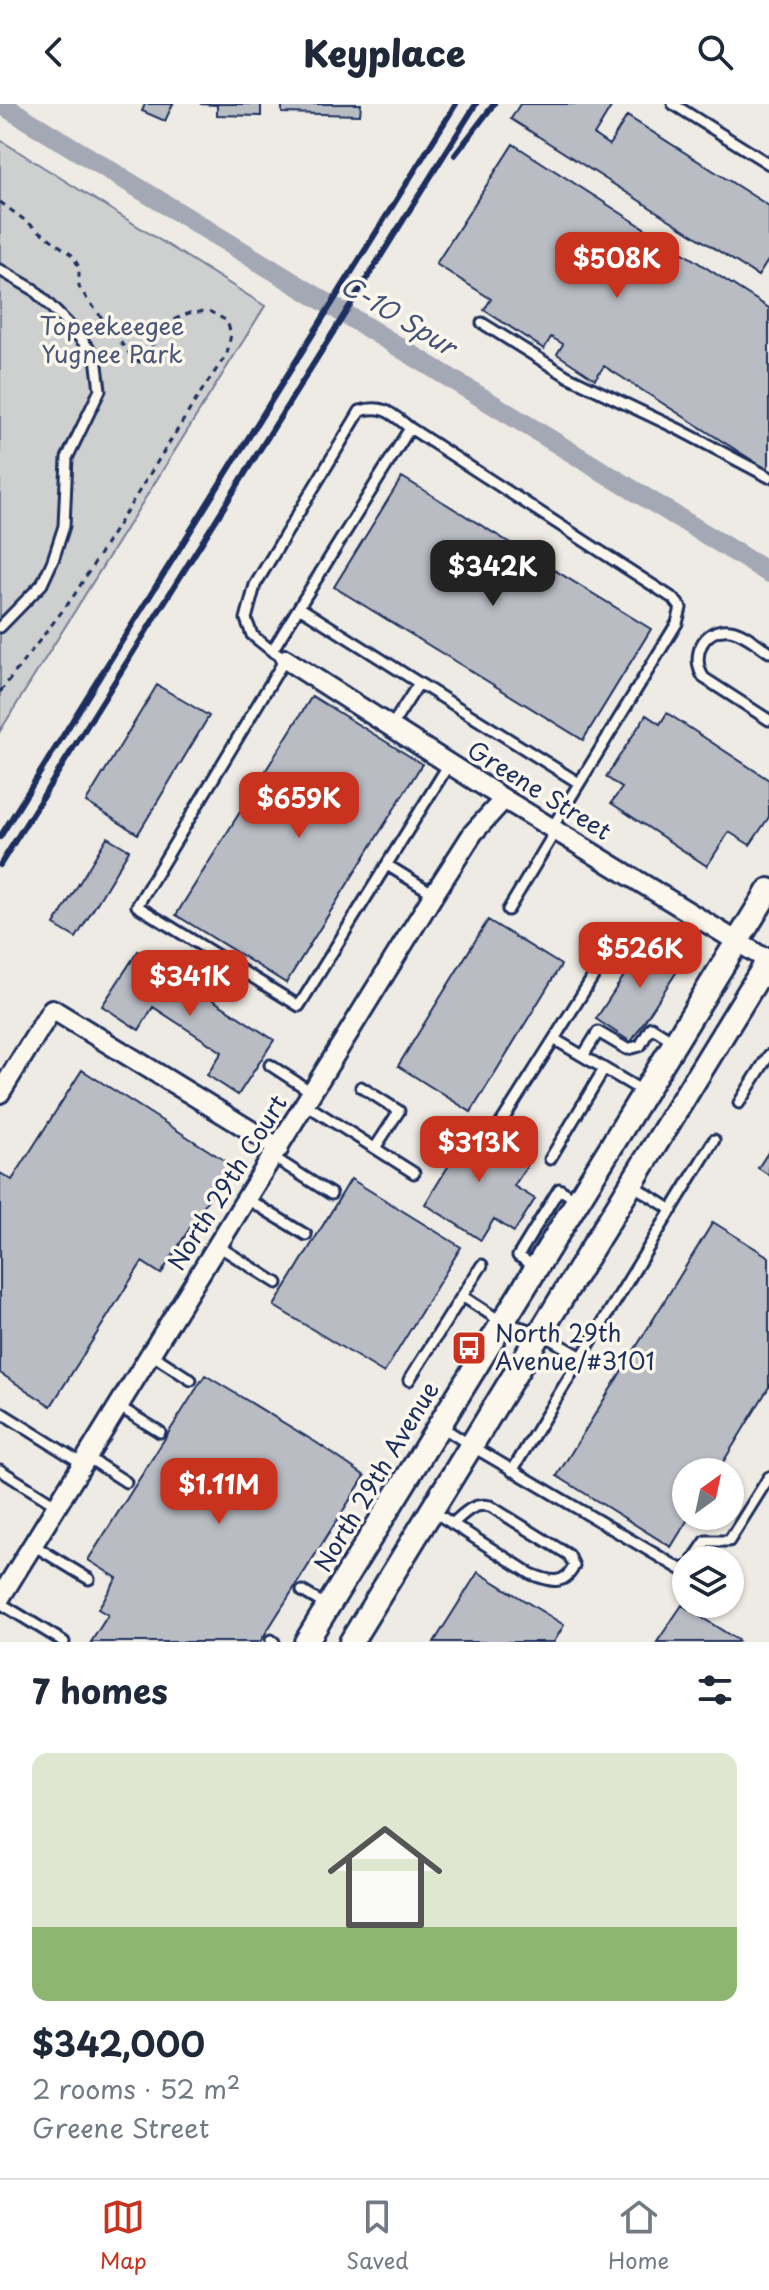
<!DOCTYPE html>
<html lang="en">
<head>
<meta charset="utf-8">
<style>
	:root { --surface:#fff; --page:#f2f2f3; --text:#1f2937; --muted:#747a83; --line:#e0e1e3; --accent:#c8321e }
	body { margin:0; font-family:"Playpen Sans",sans-serif; background:var(--page); color:var(--text); height:100vh; display:flex; flex-direction:column; font-size:30px; white-space:nowrap }
	* { box-sizing:border-box; margin:0 }
	p { font-size:26px; color:var(--muted) }
	.icon { flex:none; width:44px; height:44px; fill:none; stroke:currentColor; stroke-width:2; stroke-linecap:round; stroke-linejoin:round }
	.map { position:relative; height:1538px; overflow:hidden }
	.sheet { display:flex; flex-direction:column; background:var(--surface); flex:1 }
	.sheet>* { flex:none }
	.needle { width:52px; rotate:33deg }
	.controls { position:absolute; left:672px; top:1354px; display:grid; gap:16px }
	.controls a { display:grid; place-items:center; width:72px; height:72px; border-radius:50%; background:var(--surface); box-shadow:0 2px 6px #0004; font-size:40px }
	.price { position:absolute; translate:-50% -68px; padding:0 18px; border-radius:16px; background:var(--accent); color:#fff; font-size:26px; line-height:52px; filter:drop-shadow(0 2px 4px #0008) }
	.price::after { content:''; position:absolute; left:50%; top:48px; width:24px; height:18px; margin-left:-12px; background:inherit; clip-path:polygon(0 0,100% 0,50% 100%) }
	.price.active { background:#222; color:#fff }
	ul { padding:0; list-style:none }
	li { display:grid; align-content:center; gap:16px; height:424px; padding:0 32px }
	li span { display:grid; place-items:center; height:248px; border-radius:16px; color:#555 }
	li>.icon { margin-inline-start:auto }
	span .icon { width:144px; height:144px; fill:#fffc; stroke-width:1 }
	li b { font-size:34px }
	h2 { display:flex; justify-content:space-between; align-items:center; height:96px; padding:0 32px; font-size:34px }
	header { display:flex; justify-content:space-between; align-items:center; height:104px; padding:0 32px; background:var(--surface); font-size:36px; font-weight:800 }
	.dock { display:flex; justify-content:space-around; align-items:center; height:112px; border-top:2px solid var(--line); background:var(--surface); font-size:22px; color:var(--muted) }
	.dock a { display:grid; justify-items:center; gap:4px }
	.dock .active { color:var(--accent) }
	.map>svg:first-child { display:block }
	.green { fill:#cecfcf; stroke:#747f96; stroke-width:2 }
	.lines { fill:none; stroke-linecap:round; stroke-linejoin:round }
	.canal { stroke:#a3a8b4; stroke-width:20 }
	.building { fill:#b9bcc3; stroke:#1b2f5e; stroke-width:2 }
	.service-casing { stroke:#1b2f5e; stroke-width:15 }
	.minor-casing { stroke:#1b2f5e; stroke-width:24 }
	.tertiary-casing { stroke:#1b2f5e; stroke-width:28 }
	.path { stroke:#1b2f5e; stroke-width:3; stroke-dasharray:6 6; stroke-linecap:butt }
	.service { stroke:#fbf7ec; stroke-width:9 }
	.minor { stroke:#fbf7ec; stroke-width:18 }
	.tertiary { stroke:#fbf7ec; stroke-width:22 }
	.rail { stroke:#1b2f5e; stroke-width:6 }
	.labels { text-anchor:middle; stroke-width:7; stroke-linejoin:round; paint-order:stroke }
	.park-label { font-size:24px; fill:#48577a; stroke:#fbf7ec }
	.street-label { font-size:24px; fill:#1b2f5e; stroke:#fbf7ec }
	.poi-label { font-size:24px; fill:#1b2f5e; stroke:#fbf7ec; text-anchor:start }
	.water-label { font-size:26px; font-style:italic; fill:#445378; stroke:#fbf7ec }
</style>
</head>
<body>
<header><svg class="icon" aria-label="back" viewBox="0 0 24 24"><path d="M15 5l-7 7 7 7"/></svg>Keyplace<svg class="icon" aria-label="search" viewBox="0 0 24 24"><circle cx="10" cy="10" r="6"/><path d="M15 15l6 6"/></svg></header>
<div class="map">
<svg width="769" height="1538" viewBox="0 0 769 1538">
	<rect width="100%" height="100%" fill="#eeebe4"/>
	<filter id="ink" filterUnits="userSpaceOnUse"><feTurbulence type="fractalNoise" baseFrequency=".0125" numOctaves="2"/><feDisplacementMap in="SourceGraphic" scale="16" xChannelSelector="R" yChannelSelector="G"/><feConvolveMatrix kernelMatrix="1 2 1 2 8 2 1 2 1" color-interpolation-filters="sRGB"/></filter>
	<g filter="url(#ink)">
		<path class="green" d="M0 36 265 202 0 627Z"/>
		<g class="lines">
			<path class="canal" d="M1 0 769 469"/>
		</g>
		<path class="building" d="M145 0H173L165 17 142 7Z
			M200 0H261V12L217 11V1Z
			M282 0H361L360 11 282 9Z
			M520 0H606L611 3 594 31 609 41 627 12 769 102V155L758 172 511 15Z
			M513 40 769 204V360L766 365 604 262 595 275 557 250 563 240 551 233 544 245 484 206 491 195 436 160Z
			M402 373 651 525 583 636 334 483Z
			M157 581 209 612 138 730 86 698Z
			M312 592 422 660 286 879 176 811Z
			M667 609 769 676V713L750 741 729 728 707 762 611 699 622 684 606 673 646 611 660 620Z
			M107 733 129 746 76 834 54 821Z
			M488 816 561 861 471 1008 398 962Z
			M648 835 683 858 631 938 596 915Z
			M138 847 274 936 238 991 207 971 222 948 153 903 139 926 102 902Z
			M82 966 230 1060 161 1170 142 1158 51 1302 0 1269V1069L12 1076Z
			M453 1015 527 1062 514 1082 535 1095 514 1128 494 1115 481 1136 425 1100 454 1053 436 1041Z
			M769 1047V1071L758 1064Z
			M351 1075 461 1143 384 1269 274 1202Z
			M713 1118 769 1153V1283L717 1368H686V1412H690L671 1443 557 1372Z
			M205 1271 317 1339 365 1372 260 1538H91L108 1511 98 1505 117 1474 88 1456Z
			M478 1468 564 1521 554 1538H434Z
			M682 1501 739 1537 738 1538H657Z"/>
		<g class="lines">
			<defs>
				<path id="service" d="M673 0 769 60
					M0 166 33 185 69 221 96 253 100 286 67 354 64 422 53 456 42 480 0 523
					M482 219 567 272 678 325 769 373
					M299 503 272 547 285 555 137 802 299 902 449 660
					M272 547 252 531 246 515 255 481 360 307C384 300 392 310 410 324
					M769 548C758 541 744 528 730 526 702 523 690 554 704 574L769 616
					M419 579 579 679
					M391 623 419 579 299 503 410 324 674 495 681 504 677 519 552 724
					M387 761 434 790
					M508 806 556 726
					M554 935 606 852
					M583 952 598 928 627 945 640 942 651 923 675 938
					M270 961 313 989
					M361 983 399 1007 375 1044
					M739 999 769 951
					M305 1000 414 1069
					M499 1022 554 935 644 988
					M273 1053 331 1090
					M550 1055 604 965
					M631 1080 672 1106
					M247 1095 306 1131
					M218 1142 277 1179
					M536 1163 518 1152 559 1085 577 1096
					M462 1192 482 1161
					M151 1250 191 1276
					M409 1276 462 1192 502 1218 540 1229 582 1253
					M118 1302 160 1328
					M0 1308 83 1360
					M439 1321 470 1341 682 1466 686 1463
					M87 1353 126 1378
					M0 1366 57 1402
					M512 1367 714 1036
					M431 1406 531 1470C549 1477 564 1483 574 1462L569 1451 490 1402C473 1398 464 1410 452 1420
					M33 1441 89 1475
					M693 1456 706 1437H729L769 1373
					M302 1487 327 1502
					M0 1499 64 1538
					M271 1536 274 1538"/>
				<path id="minor" d="M285 555 504 695 769 857
					M0 989 52 905 279 1044
					M0 1494 434 790 473 729 504 695"/>
				<path id="tertiary" d="M306 1538 769 786
					M351 1538 769 855"/>
			</defs>
			<use href="#service" class="service-casing"/>
			<use href="#minor" class="minor-casing"/>
			<use href="#tertiary" class="tertiary-casing"/>
			<path class="path" d="M0 98 72 151 79 163V183L85 192 132 253 139 258 144 255 152 241 173 216 189 209 209 207 227 217 231 230 227 250 201 288 73 493 0 588"/>
			<use href="#service" class="service"/>
			<use href="#minor" class="minor"/>
			<use href="#tertiary" class="tertiary"/>
			<path class="rail" d="M455 51 494 0
				M0 733 456 0
				M0 761 476 0"/>
		</g>
	</g>
	<defs>
		<symbol id="bus-square" viewBox="-11 -11 22 22"><rect x="-9" y="-9" width="18" height="18" rx="4" fill="#c8321e" stroke="#fbf7ec"/><path d="M-5-6H5V4H4V6H2V4H-2V6H-4V4H-5ZM-3.5-4V0h7V-4ZM-3.5 1.2v1.5H-2V1.2ZM2 1.2v1.5H3.5V1.2Z" fill="#fff"/></symbol>
	</defs>
	<g fill-rule="evenodd">
		<use href="#bus-square" x="449" y="1224" width="40" height="40"/>
	</g>
	<g class="labels">
		<g class="park-label">
			<text x="112" y="231">Topeekeegee<tspan x="112" dy="28">Yugnee Park</tspan></text>
		</g>
		<g class="street-label">
			<text transform="translate(539 687) rotate(32)" y="8">Greene Street</text>
			<text transform="translate(228 1079) rotate(-58)" y="8">North 29th Court</text>
			<text transform="translate(377 1373) rotate(-59)" y="8">North 29th Avenue</text>
		</g>
		<g class="poi-label">
			<text x="495" y="1238">North 29th<tspan x="495" dy="28">Avenue/#3101</tspan></text>
		</g>
		<g class="water-label">
			<text transform="translate(398 212) rotate(31)" y="9">C-10 Spur</text>
		</g>
	</g>
</svg>
<div class="controls">
<a><svg class="needle" viewBox="-14 -14 28 28"><path d="M0-13l5 13h-10z" fill="#e53935"/><path d="M0 13l5-13h-10z" fill="#747a83"/></svg></a>
<a><svg class="icon" aria-label="layers" viewBox="0 0 24 24"><path d="M12 4l9 5-9 5-9-5zM3 14l9 5 9-5"/></svg></a>
</div>
<b class="price" style="left:617px;top:196px">$508K</b>
<b class="price active" style="left:493px;top:504px">$342K</b>
<b class="price" style="left:299px;top:736px">$659K</b>
<b class="price" style="left:640px;top:886px">$526K</b>
<b class="price" style="left:190px;top:914px">$341K</b>
<b class="price" style="left:479px;top:1080px">$313K</b>
<b class="price" style="left:219px;top:1422px">$1.11M</b>
</div>
<section class="sheet">
<h2>7 homes<svg class="icon" aria-label="filters" viewBox="0 0 24 24"><path d="M4 7h16M4 17h16"/><circle cx="9" cy="7" r="2"/><circle cx="15" cy="17" r="2"/></svg></h2>
<ul>
<li><span style="background:linear-gradient(#dfe7d0 70%,#8fb573 0)"><svg class="icon" aria-label="home" viewBox="0 0 24 24"><path d="M3 11l9-7 9 7M6 9v11h12V9"/></svg></span><div><b>$342,000</b><p>2 rooms · 52 m²</p><p>Greene Street</p></div></li>
</ul>
</section>
<nav class="dock">
<a class="active"><svg class="icon" aria-label="map" viewBox="0 0 24 24"><path d="M3 6l6-2 6 2 6-2v14l-6 2-6-2-6 2zM9 4v14M15 6v14"/></svg>Map</a>
<a><svg class="icon" aria-label="saved" viewBox="0 0 24 24"><path d="M7 4h10v16l-5-4-5 4z"/></svg>Saved</a>
<a><svg class="icon" aria-label="home" viewBox="0 0 24 24"><path d="M3 11l9-7 9 7M6 9v11h12V9"/></svg>Home</a>
</nav>
</body>
</html>
